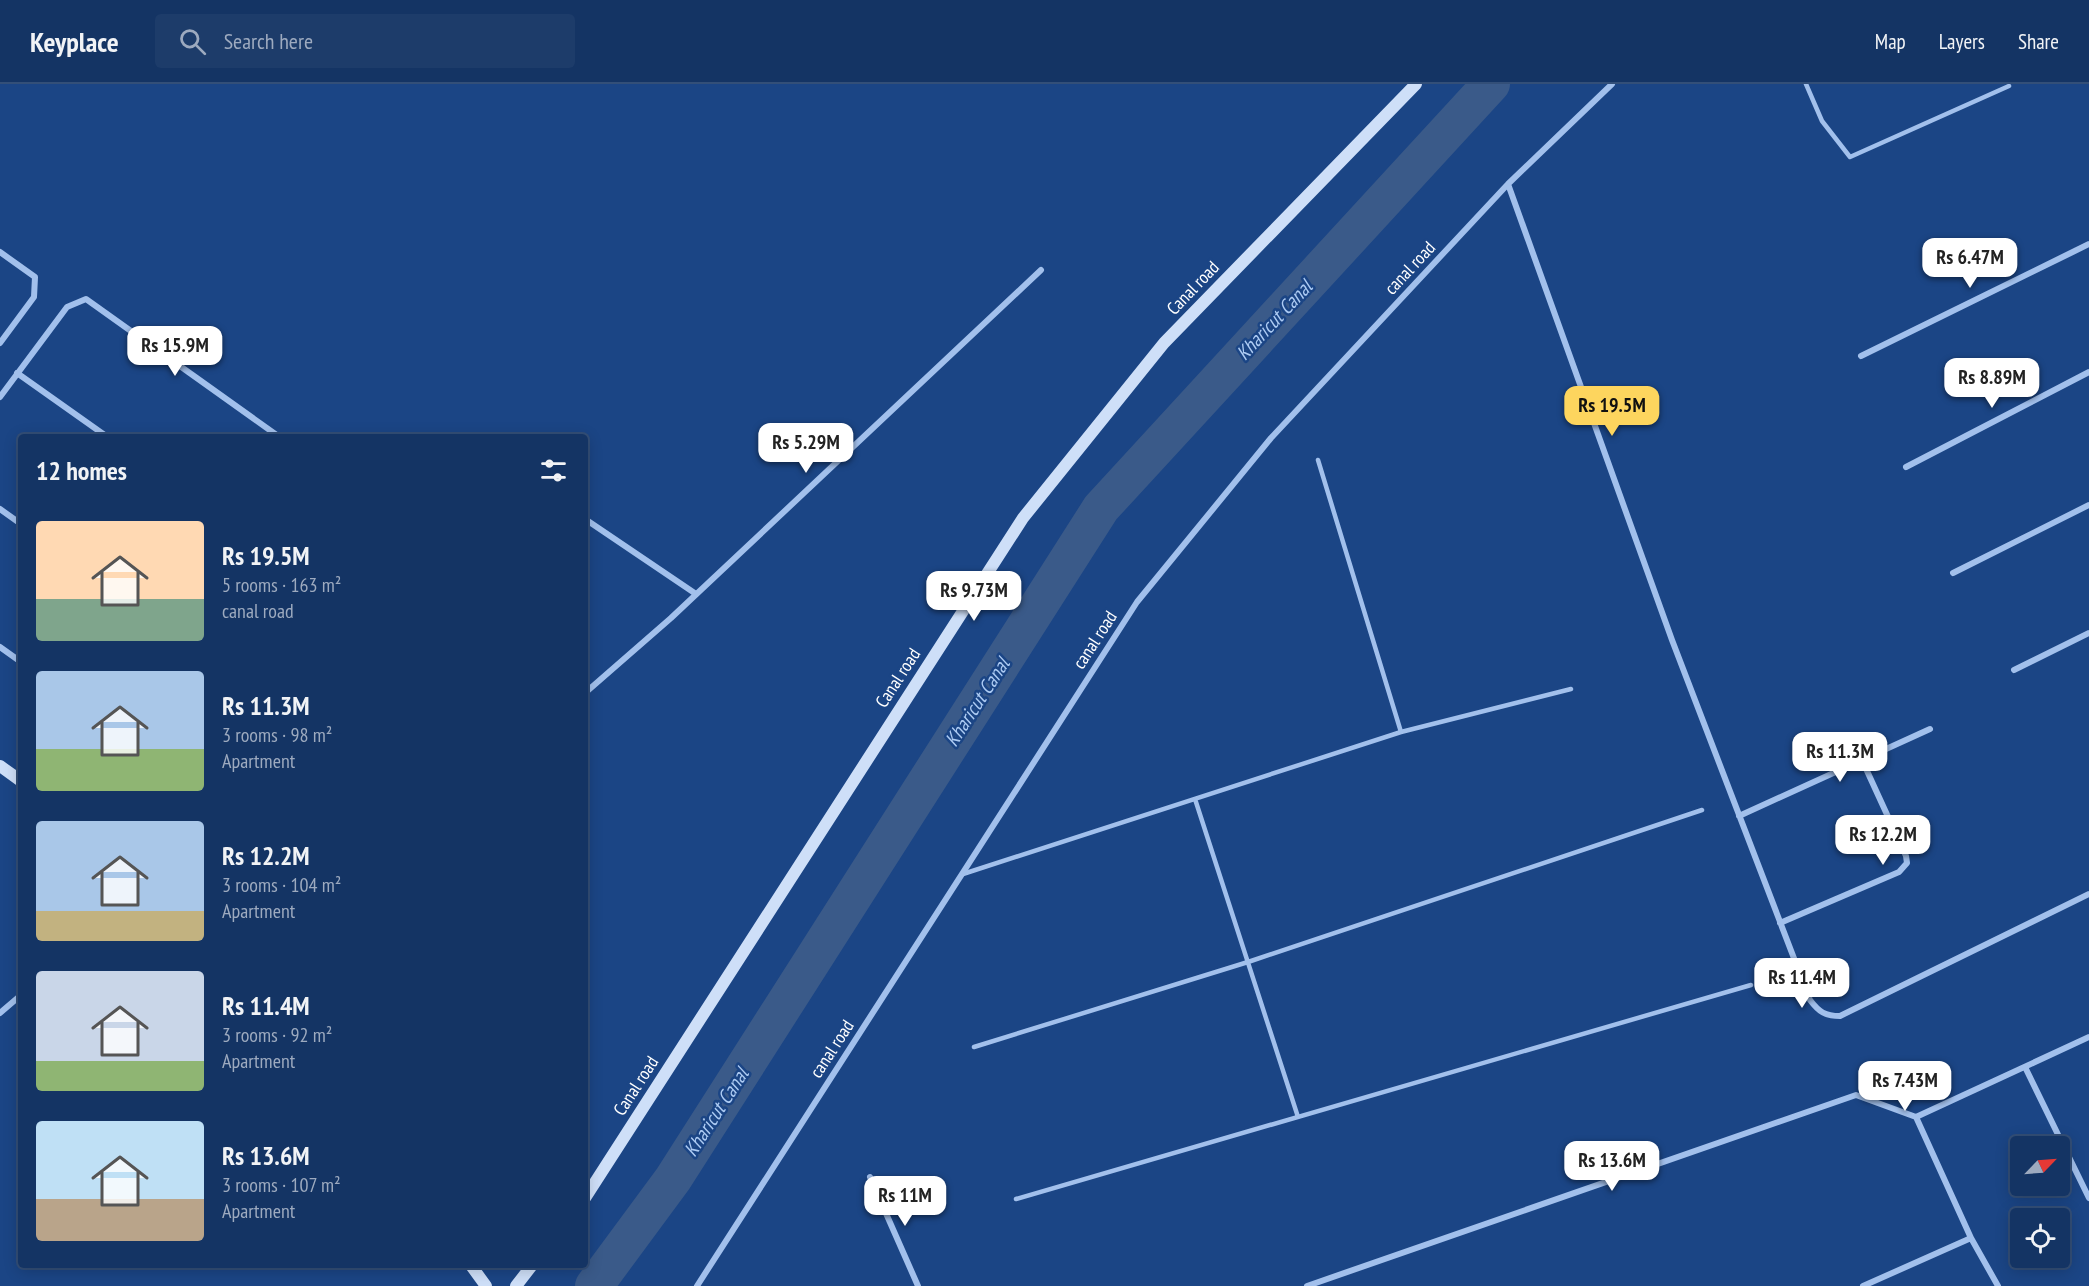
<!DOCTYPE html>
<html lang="en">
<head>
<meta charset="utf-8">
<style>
	:root { --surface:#143464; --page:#1d3c6a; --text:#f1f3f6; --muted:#9daabf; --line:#334f78; --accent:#fdd55e }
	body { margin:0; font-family:"PT Sans Narrow",sans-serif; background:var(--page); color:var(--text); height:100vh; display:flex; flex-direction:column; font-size:22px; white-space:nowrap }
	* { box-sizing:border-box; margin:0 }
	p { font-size:20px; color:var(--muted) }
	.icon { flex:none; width:33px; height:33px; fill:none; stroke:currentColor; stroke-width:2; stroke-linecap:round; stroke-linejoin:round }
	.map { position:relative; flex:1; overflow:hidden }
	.details { position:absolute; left:18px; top:350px; width:570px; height:834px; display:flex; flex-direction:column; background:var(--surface); border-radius:6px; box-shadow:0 3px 15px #0003,0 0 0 2px var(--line) }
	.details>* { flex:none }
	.needle { width:39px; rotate:65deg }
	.buttons { position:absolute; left:2010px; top:1052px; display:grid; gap:12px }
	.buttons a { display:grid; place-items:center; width:60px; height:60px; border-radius:6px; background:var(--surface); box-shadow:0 3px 15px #0003,0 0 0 2px var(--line); font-size:30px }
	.price { position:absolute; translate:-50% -51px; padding:0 14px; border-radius:12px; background:#fff; color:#222; font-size:20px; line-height:39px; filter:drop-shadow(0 2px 3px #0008) }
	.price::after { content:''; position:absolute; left:50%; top:36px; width:18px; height:14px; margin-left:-9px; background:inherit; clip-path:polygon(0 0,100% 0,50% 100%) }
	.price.on { background:var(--accent); color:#111 }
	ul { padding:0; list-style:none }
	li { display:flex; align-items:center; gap:18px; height:150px; padding:0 18px }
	li span { display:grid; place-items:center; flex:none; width:168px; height:120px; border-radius:6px; color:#555 }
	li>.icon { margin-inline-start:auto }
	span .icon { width:72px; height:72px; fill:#fffc; stroke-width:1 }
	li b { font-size:26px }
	h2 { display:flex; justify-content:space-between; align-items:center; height:72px; padding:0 18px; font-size:26px }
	header { display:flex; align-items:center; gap:36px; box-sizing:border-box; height:84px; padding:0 30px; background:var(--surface); border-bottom:2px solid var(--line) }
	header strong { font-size:28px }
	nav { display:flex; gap:33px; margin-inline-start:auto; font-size:21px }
	.search { width:420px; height:54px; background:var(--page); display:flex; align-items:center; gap:15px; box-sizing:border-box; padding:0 21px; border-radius:6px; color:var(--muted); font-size:22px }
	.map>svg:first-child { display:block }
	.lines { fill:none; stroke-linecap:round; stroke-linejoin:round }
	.canal { stroke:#3a5a89; stroke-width:38 }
	.lane { stroke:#a2c0ec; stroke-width:4.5 }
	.street { stroke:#a2c0ec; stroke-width:6 }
	.secondary { stroke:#cedff8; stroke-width:12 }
	.labels { text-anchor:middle; stroke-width:5; stroke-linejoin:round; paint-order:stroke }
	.street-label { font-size:18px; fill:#fff; stroke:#1b4585 }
	.water-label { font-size:20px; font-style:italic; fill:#adcbf3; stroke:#1b4585 }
</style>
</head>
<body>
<header>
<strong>Keyplace</strong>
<div class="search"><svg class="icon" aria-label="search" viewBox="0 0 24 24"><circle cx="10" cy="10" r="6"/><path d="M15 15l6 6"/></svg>Search here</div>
<nav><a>Map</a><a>Layers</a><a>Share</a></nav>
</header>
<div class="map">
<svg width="2089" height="1202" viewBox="0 0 2089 1202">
	<rect width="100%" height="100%" fill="#1b4585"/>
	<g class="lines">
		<path class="canal" d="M594 1202 673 1095 1101 424 1491 0"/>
		<path class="lane" d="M1806 0 1822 37 1850 73 2009 2
			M1318 376 1401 648
			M1195 715 1298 1033
			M963 790 1401 648 1571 605
			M974 963 1248 878 1702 726
			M1016 1115 1751 901"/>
		<path class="street" d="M1508 100 1672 556 1810 916C1819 928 1825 932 1840 932L2089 810
			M0 168 35 193 34 213 0 259
			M1861 272 2089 160
			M17 289 106 352
			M0 313 67 223 86 215 278 352
			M1906 383 2089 288
			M0 425 21 440
			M585 435 696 510
			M1953 489 2089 421
			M0 563 21 578
			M2014 586 2089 549
			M585 609 671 534 1041 186
			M1739 732 1930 645
			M1780 839 1899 788 1907 779 1906 772 1862 676
			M0 929 21 911
			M2025 983 2089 1114
			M870 1093 918 1202
			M697 1202 1137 518 1271 354 1508 100 1612 0
			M1307 1202 1856 1011 1916 1033
			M1863 1202 1971 1154
			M1998 1202 1971 1154 1916 1033 2089 953"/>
		<path class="secondary" d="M0 682 21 697
			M585 1114 1023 434 1164 259 1416 0
			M470 1180 486 1202
			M516 1202 533 1180"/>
	</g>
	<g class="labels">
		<g class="street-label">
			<text transform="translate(1410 184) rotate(-47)" y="6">canal road</text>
			<text transform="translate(1193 204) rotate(-46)" y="6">Canal road</text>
			<text transform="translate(1095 556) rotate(-57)" y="6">canal road</text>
			<text transform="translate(898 594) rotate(-57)" y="6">Canal road</text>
			<text transform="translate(832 965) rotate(-57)" y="6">canal road</text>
			<text transform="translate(636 1002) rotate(-57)" y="6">Canal road</text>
		</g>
		<g class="water-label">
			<text transform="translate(1274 236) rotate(-47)" y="7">Kharicut Canal</text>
			<text transform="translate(977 618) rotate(-57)" y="7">Kharicut Canal</text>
			<text transform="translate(716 1028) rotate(-57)" y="7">Kharicut Canal</text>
		</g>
	</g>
</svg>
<div class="buttons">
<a><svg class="needle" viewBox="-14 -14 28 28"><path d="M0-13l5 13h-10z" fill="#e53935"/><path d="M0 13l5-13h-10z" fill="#9daabf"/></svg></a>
<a><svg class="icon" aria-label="locate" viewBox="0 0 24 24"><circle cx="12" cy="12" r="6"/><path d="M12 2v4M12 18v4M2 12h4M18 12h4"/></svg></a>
</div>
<b class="price" style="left:1970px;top:205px">Rs 6.47M</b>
<b class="price" style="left:175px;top:293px">Rs 15.9M</b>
<b class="price" style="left:1992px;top:325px">Rs 8.89M</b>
<b class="price on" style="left:1612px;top:353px">Rs 19.5M</b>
<b class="price" style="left:806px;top:390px">Rs 5.29M</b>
<b class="price" style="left:974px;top:538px">Rs 9.73M</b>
<b class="price" style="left:1840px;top:699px">Rs 11.3M</b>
<b class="price" style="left:1883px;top:782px">Rs 12.2M</b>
<b class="price" style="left:1802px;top:925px">Rs 11.4M</b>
<b class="price" style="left:1905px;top:1028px">Rs 7.43M</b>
<b class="price" style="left:1612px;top:1108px">Rs 13.6M</b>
<b class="price" style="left:905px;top:1143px">Rs 11M</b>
<section class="details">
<h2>12 homes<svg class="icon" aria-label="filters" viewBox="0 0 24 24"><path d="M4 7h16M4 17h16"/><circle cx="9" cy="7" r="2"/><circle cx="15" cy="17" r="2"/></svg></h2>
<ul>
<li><span style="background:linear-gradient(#ffd9b3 65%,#7fa58c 0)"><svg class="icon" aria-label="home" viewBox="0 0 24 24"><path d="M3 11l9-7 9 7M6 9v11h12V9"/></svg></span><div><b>Rs 19.5M</b><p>5 rooms · 163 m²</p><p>canal road</p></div></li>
<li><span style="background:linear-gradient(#a9c7e8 65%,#8fb573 0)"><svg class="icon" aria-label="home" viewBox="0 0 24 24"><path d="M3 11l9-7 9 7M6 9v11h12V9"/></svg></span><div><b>Rs 11.3M</b><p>3 rooms · 98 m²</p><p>Apartment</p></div></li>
<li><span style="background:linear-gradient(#a9c7e8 75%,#c2b280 0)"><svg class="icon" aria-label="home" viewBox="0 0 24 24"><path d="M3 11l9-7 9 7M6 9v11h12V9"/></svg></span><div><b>Rs 12.2M</b><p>3 rooms · 104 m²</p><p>Apartment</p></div></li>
<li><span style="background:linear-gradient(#c9d6e8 75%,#8fb573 0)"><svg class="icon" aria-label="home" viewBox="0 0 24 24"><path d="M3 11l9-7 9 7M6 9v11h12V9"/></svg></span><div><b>Rs 11.4M</b><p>3 rooms · 92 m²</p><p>Apartment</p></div></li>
<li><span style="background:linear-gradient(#bfe0f5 65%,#b9a48a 0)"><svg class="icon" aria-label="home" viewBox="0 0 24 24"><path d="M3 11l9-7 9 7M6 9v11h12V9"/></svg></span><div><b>Rs 13.6M</b><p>3 rooms · 107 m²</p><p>Apartment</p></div></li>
</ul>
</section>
</div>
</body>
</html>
